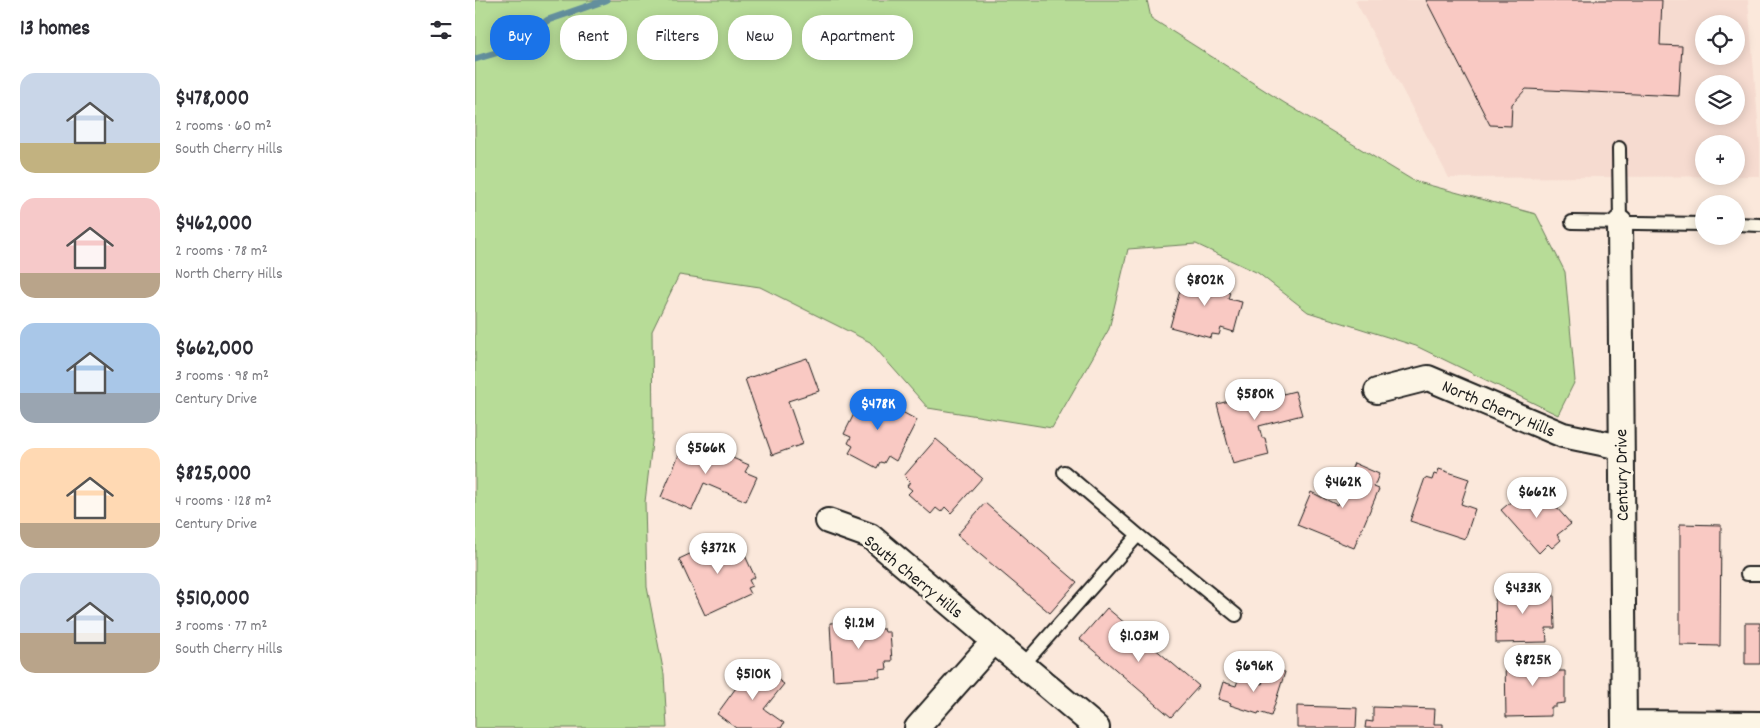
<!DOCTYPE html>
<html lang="en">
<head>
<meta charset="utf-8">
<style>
	:root { --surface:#fff; --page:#f2f2f3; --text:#2b2b33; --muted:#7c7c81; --accent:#1a73e8 }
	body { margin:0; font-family:Dekko,sans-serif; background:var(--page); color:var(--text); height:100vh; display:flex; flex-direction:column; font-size:19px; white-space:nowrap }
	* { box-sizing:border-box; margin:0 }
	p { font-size:16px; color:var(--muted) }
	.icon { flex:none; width:28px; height:28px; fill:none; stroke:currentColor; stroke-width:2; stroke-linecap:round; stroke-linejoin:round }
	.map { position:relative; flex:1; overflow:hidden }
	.drawer { display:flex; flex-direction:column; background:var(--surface); width:475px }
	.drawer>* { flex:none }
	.banner { position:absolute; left:15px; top:15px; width:475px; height:45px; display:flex; gap:10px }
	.controls { position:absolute; left:1220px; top:15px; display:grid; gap:10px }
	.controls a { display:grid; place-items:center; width:50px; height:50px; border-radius:50%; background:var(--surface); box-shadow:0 2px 12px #0003; font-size:25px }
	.price { position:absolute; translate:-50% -42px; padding:0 11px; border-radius:18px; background:#fff; color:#222; font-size:16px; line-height:32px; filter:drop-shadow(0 1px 2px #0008) }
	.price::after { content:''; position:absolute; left:50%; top:30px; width:15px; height:11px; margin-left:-8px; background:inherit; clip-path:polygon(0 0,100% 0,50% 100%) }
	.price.on { background:var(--accent); color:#fff }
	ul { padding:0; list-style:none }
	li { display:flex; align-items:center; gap:15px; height:125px; padding:0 20px }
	li span { display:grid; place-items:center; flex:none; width:140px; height:100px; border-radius:15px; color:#555 }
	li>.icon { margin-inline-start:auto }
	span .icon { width:60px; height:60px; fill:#fffc; stroke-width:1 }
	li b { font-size:21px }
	h2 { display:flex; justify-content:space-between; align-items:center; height:60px; padding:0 20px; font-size:21px }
	.tag { padding:0 18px; border-radius:20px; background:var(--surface); box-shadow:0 2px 12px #0003; font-size:18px; line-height:45px }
	.tag.on { background:var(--accent); color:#fff }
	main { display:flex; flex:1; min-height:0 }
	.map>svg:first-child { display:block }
	.built { fill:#f6dbd0; fill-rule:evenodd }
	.green { fill:#b7dc97; stroke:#6a7c5a }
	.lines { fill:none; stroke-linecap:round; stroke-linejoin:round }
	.stream { stroke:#638f9d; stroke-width:7 }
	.building { fill:#f9c9c3; stroke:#1c1c1c }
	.service-casing { stroke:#1c1c1c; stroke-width:16 }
	.minor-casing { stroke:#1c1c1c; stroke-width:28 }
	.service { stroke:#fcf5e5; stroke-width:12 }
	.minor { stroke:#fcf5e5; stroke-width:24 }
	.labels { text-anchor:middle; stroke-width:5; stroke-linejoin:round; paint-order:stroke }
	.street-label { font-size:18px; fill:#1c1c1c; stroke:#fcf5e5 }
</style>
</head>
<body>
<main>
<section class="drawer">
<h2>13 homes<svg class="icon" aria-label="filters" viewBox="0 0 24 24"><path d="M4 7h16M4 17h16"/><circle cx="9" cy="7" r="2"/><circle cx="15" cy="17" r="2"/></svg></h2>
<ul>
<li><span style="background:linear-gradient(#c9d6e8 70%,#c2b280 0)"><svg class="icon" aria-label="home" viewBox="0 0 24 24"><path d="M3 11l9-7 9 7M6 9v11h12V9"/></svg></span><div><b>$478,000</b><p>2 rooms · 60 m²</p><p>South Cherry Hills</p></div></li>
<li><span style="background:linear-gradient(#f6c9c9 75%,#b9a48a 0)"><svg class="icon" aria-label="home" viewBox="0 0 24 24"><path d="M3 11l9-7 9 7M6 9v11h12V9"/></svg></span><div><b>$462,000</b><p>2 rooms · 78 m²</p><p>North Cherry Hills</p></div></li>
<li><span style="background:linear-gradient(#a9c7e8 70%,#9aa5b1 0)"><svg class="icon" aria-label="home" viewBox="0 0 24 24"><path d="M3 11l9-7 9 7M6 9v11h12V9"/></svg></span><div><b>$662,000</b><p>3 rooms · 98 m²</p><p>Century Drive</p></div></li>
<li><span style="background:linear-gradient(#ffd9b3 75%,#b9a48a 0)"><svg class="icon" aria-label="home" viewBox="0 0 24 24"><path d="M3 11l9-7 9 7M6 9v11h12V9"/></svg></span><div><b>$825,000</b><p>4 rooms · 128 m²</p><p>Century Drive</p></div></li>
<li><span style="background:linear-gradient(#c9d6e8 60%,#b9a48a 0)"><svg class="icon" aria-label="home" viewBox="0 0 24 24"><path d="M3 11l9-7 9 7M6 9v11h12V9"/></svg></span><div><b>$510,000</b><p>3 rooms · 77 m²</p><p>South Cherry Hills</p></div></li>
</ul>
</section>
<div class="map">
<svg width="1285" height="728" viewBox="0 0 1285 728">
	<rect width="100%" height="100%" fill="#fbe8db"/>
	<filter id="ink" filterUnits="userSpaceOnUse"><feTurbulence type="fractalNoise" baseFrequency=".02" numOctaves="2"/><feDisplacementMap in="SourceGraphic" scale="10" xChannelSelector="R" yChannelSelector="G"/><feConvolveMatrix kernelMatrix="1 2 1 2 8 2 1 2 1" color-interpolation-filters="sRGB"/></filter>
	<g filter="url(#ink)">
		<path class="built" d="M880 0H1273L1285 145V176L974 178ZM1229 24H1261V56H1229ZM1229 84H1261V116H1229ZM1229 144H1261V176H1229Z"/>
		<path class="green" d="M0 0H672L676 18 808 102 939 181 1061 214 1090 272 1100 381 1083 415 941 346 833 312 783 273 721 244 653 249 634 329 577 428 453 408 395 342 285 287 204 275 177 331 178 434 170 502 172 587 189 674 192 728H0Z"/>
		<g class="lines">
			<path class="stream" d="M0 59 31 50 73 20 131 0"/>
		</g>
		<path class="building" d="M951 0H1187L1185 45 1207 46 1204 96 1051 89 1037 104 1036 126 1015 125Z
			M710 272 752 283 750 290 755 292 753 299 767 302 759 332 746 328 744 335 737 334 736 338 695 327Z
			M332 358 344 391 313 401 328 444 297 455 270 379Z
			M806 388 808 394 820 391 827 415 784 426 787 438H790L794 455 758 464 742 404Z
			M390 392 442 420 421 461 413 456 409 463 405 462 402 468 374 453 378 446 373 443 376 437 369 434Z
			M211 438 274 465 270 472 282 477 271 501 229 483 217 510 186 497Z
			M461 439 507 478 476 513 470 507 466 512 461 508 456 514 433 494 437 490 432 486 435 482 429 476Z
			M879 463 904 474 899 487 904 489 879 548 822 525 836 492 862 505Z
			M964 469 994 479 986 504 1000 509 990 539 935 521 950 478 957 480 959 474 962 475Z
			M1056 485 1064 494 1068 492 1096 524 1082 535 1086 540 1077 548 1073 544 1064 553 1026 510Z
			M510 503 602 582 575 613 482 535Z
			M1205 524 1246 525 1245 646 1205 645Z
			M249 538 253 546 258 544 260 549 266 547 280 577 274 580 277 586 272 588 275 594 230 615 204 559Z
			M1066 586V596L1079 595 1080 628H1071L1072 642 1021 643 1020 587Z
			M632 608 724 686 696 717 605 639Z
			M401 620V629H409L410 632H415L417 661H411L412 669 405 670V677L358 680 355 623Z
			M1270 623H1285V664H1270Z
			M1077 658V667H1083V671H1090V703L1081 704V707H1076V716L1031 717 1030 659Z
			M279 663 309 684 289 709 309 723 306 728H261L242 714Z
			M793 667 810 672 796 716 784 712 783 714 755 705 756 703 743 699 748 682 761 686 764 677 787 684Z
			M822 706 882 708 881 728H822Z
			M898 707 960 709 959 724H968V728H890L891 721 898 722Z"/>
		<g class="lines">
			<defs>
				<path id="service" d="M1144 148 1145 223
					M1097 222 1229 224
					M1261 224 1285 225
					M589 472 663 535 761 615
					M1272 574H1285
					M548 665 663 535"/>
				<path id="minor" d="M1145 223 1149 728
					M902 391 953 378 1088 435 1146 447
					M353 521 395 536 622 728
					M1149 723 1285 724
					M442 728 519 641"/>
			</defs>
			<use href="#service" class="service-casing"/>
			<use href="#minor" class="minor-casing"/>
			<use href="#service" class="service"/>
			<use href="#minor" class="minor"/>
		</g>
	</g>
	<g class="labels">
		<g class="street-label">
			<text transform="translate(1024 408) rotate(23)" y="6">North Cherry Hills</text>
			<text transform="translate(1146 475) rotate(-91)" y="6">Century Drive</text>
			<text transform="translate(439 576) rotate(39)" y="6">South Cherry Hills</text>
		</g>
	</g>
</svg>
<div class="controls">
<a><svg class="icon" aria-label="locate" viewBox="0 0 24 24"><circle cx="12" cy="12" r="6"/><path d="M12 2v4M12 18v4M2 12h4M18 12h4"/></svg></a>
<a><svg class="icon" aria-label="layers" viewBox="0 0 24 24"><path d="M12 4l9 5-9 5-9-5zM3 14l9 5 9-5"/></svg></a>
<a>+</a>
<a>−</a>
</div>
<b class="price" style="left:730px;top:307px">$802K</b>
<b class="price" style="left:780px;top:421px">$580K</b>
<b class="price on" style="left:403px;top:431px">$478K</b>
<b class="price" style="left:231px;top:475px">$566K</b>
<b class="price" style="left:868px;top:509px">$462K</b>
<b class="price" style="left:1062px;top:519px">$662K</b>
<b class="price" style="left:243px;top:575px">$372K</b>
<b class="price" style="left:1048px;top:615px">$433K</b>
<b class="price" style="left:384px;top:650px">$1.2M</b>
<b class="price" style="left:664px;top:663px">$1.03M</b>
<b class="price" style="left:1058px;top:687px">$825K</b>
<b class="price" style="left:779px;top:693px">$696K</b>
<b class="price" style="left:278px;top:701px">$510K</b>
<div class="banner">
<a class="tag on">Buy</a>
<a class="tag">Rent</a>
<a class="tag">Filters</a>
<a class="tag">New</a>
<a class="tag">Apartment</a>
</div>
</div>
</main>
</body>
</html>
